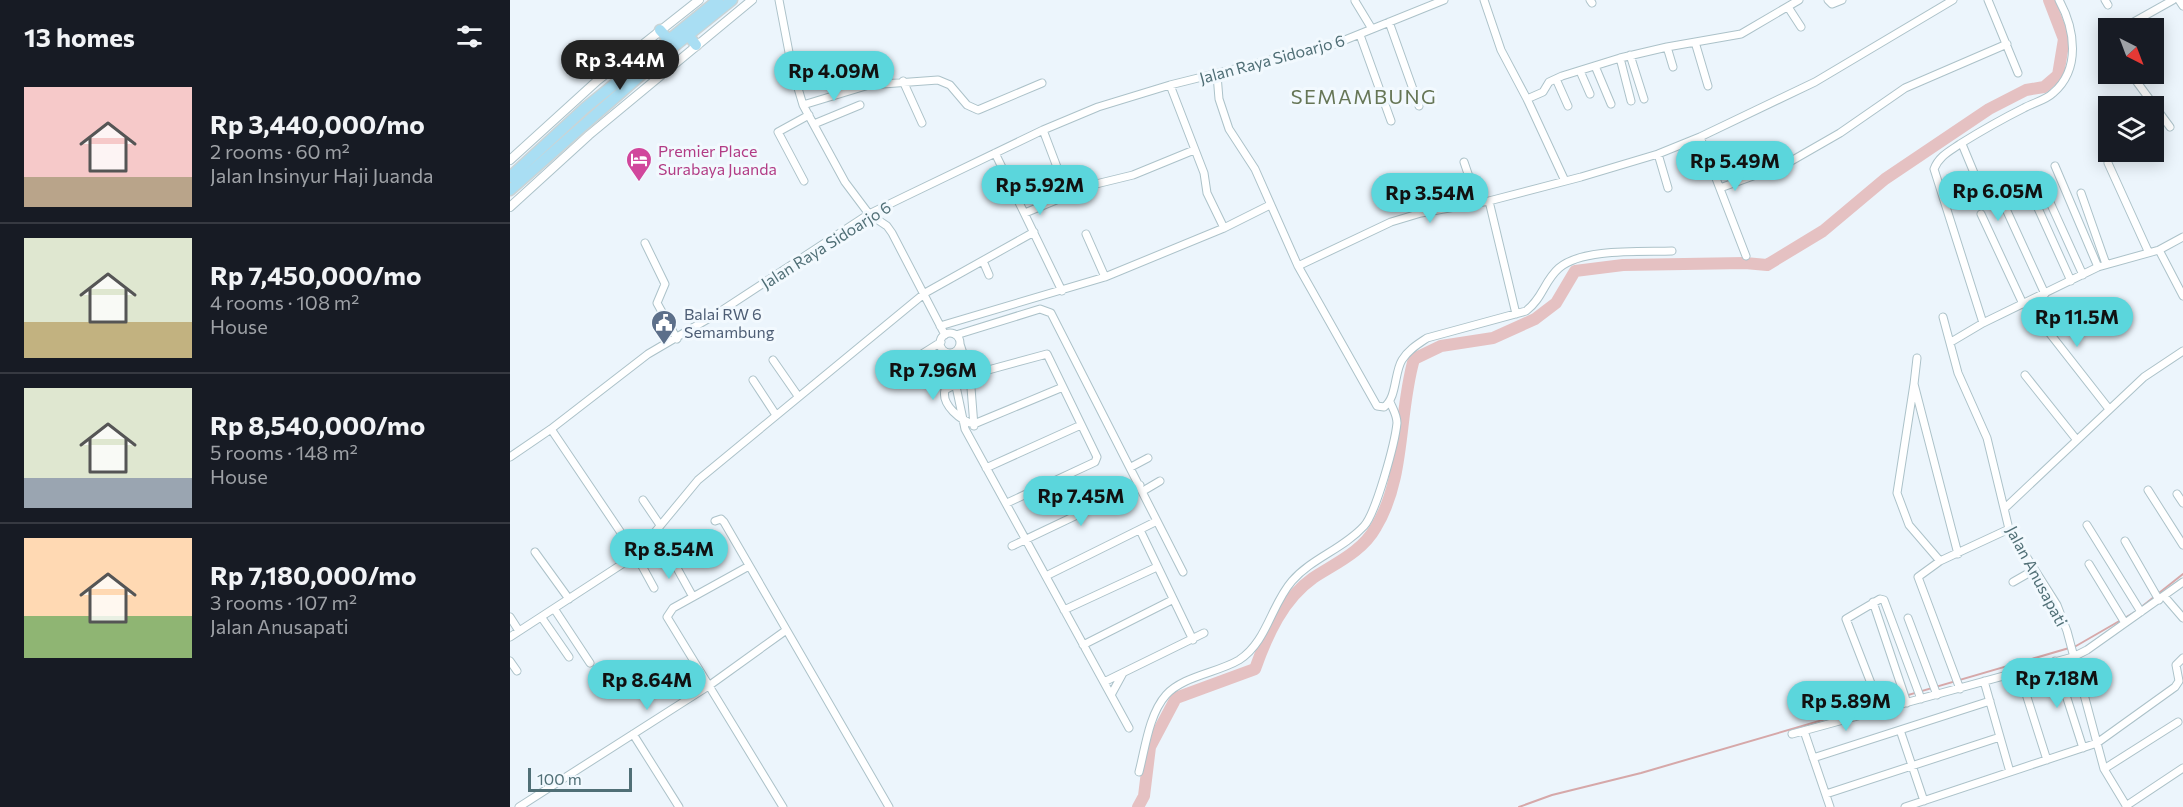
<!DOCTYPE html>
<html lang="en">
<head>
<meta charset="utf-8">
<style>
	:root { --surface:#171b24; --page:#242831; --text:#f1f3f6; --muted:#9ea1a6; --line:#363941; --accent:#5bd6dc }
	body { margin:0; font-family:Commissioner,sans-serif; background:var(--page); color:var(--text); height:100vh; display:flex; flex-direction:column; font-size:22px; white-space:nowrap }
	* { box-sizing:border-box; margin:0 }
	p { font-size:20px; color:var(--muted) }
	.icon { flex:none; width:33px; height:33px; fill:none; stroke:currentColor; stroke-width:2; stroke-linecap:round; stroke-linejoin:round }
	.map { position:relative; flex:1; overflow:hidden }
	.details { display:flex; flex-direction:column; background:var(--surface); width:510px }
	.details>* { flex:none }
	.needle { width:39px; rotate:138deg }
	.tools { position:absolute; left:1588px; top:18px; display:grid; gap:12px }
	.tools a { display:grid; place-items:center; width:66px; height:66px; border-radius:0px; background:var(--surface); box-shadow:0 3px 15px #0003; font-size:30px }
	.scale { position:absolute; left:18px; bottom:15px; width:104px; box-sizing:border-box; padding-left:6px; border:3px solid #506f76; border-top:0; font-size:16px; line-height:21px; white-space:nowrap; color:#506f76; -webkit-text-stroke:4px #f2f9fe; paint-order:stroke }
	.price { position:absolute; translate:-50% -51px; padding:0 14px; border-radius:21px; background:var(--accent); color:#111; font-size:20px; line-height:39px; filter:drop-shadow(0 2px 3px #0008) }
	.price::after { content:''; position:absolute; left:50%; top:36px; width:18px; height:14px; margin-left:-9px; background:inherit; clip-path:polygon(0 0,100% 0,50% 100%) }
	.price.selected { background:#222; color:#fff }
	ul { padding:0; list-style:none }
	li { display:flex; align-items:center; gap:18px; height:150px; padding:0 24px }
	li+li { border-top:2px solid var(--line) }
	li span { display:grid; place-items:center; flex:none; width:168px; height:120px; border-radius:0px; color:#555 }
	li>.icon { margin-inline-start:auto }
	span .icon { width:72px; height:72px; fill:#fffc; stroke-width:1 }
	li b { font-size:26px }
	h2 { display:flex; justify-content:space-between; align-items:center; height:72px; padding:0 24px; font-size:26px }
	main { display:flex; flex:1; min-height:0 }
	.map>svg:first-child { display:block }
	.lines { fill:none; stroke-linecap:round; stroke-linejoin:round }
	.stream { stroke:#d6a8a9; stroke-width:2 }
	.river { stroke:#e5c1c2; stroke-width:12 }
	.minor-casing { stroke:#acc2c9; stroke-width:9 }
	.tertiary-casing { stroke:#acc2c9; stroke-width:10 }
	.trunk-casing { stroke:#cad4d6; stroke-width:13 }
	.minor { stroke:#fff; stroke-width:7 }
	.tertiary { stroke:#fff; stroke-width:8 }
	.trunk { stroke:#a9def3; stroke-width:10 }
	.labels { text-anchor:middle; stroke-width:6; stroke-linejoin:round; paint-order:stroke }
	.street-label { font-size:16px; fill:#506f76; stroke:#f2f9fe }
	.hotel-label { font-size:16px; fill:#b23c85; stroke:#f2f9fe; text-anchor:start }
	.service-label { font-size:16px; fill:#4e5e75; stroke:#f2f9fe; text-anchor:start }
	.quarter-label { font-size:20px; letter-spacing:1.5px; fill:#667656; stroke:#f2f9fe }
</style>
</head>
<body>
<main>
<section class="details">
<h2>13 homes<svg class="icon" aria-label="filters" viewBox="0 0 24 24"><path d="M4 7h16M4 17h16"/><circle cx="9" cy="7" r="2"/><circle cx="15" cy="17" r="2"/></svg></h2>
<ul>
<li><span style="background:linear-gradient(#f6c9c9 75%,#b9a48a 0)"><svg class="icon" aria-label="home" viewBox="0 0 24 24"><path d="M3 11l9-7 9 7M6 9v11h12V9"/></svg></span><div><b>Rp 3,440,000/mo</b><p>2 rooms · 60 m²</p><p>Jalan Insinyur Haji Juanda</p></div></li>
<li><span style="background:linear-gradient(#dfe7d0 70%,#c2b280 0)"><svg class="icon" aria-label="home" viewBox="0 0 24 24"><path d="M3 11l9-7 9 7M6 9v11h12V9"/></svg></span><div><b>Rp 7,450,000/mo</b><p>4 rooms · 108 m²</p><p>House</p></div></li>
<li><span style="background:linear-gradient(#dfe7d0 75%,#9aa5b1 0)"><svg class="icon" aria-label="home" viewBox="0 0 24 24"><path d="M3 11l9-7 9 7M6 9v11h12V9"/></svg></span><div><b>Rp 8,540,000/mo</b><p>5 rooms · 148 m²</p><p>House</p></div></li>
<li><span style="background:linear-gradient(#ffd9b3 65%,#8fb573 0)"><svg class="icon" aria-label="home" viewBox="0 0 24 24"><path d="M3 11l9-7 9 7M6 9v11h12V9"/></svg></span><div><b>Rp 7,180,000/mo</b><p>3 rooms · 107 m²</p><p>Jalan Anusapati</p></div></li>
</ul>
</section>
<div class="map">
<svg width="1673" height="807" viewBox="0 0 1673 807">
	<rect width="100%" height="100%" fill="#ecf5fc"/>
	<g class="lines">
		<path class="stream" d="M1009 807 1042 795 1131 773 1566 646 1625 612 1673 574"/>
		<path class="river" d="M628 807 634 796 640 747 666 698 745 669C757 635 773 599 803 578 826 563 852 552 866 527 896 477 888 414 904 359L931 346 983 338 1025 319 1046 303 1065 271 1113 265 1235 263 1257 265 1313 231 1375 179 1479 109 1516 90 1534 87 1548 75 1554 39 1539 0"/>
		<defs>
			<path id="minor" d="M269 0 282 68 293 105 335 182 359 214 377 226 382 233 435 335
				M974 0 991 50 1017 99 1055 181
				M1080 0 1082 3
				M1318 0 1322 4 1332 0
				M1478 0 1508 73
				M1595 0 1598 5
				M1669 0 1673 6
				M845 1 862 29
				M1278 7 1291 27
				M879 22 909 106
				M1613 28 1663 0
				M850 35 881 121
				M1599 37V39
				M1185 42 1198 86
				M1157 47 1163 67
				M1120 55 1134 99
				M1110 58 1121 101
				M1085 66 1101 104
				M1070 71 1080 94
				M1621 74 1660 127
				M707 75 709 99 719 129 745 169 788 266 867 406 874 407C887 398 884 373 892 360 898 350 908 344 917 338L1016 311C1033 298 1034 281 1049 268 1072 248 1132 252 1162 251
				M1046 79 1058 106
				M393 81 412 123
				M660 85 694 173 697 193 714 228
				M1017 99 1033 92 1039 82 1052 76 1110 58 1157 47 1231 34 1289 0
				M293 105 359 85 428 80 440 85 457 105 468 110 532 83
				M304 124 350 105
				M533 130 547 167
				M1190 137 1236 256
				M1452 144 1474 197 1490 202 1496 209 1535 294
				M485 153 552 291
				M1148 154 1158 188
				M954 162 968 203
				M1598 163 1638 251
				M1545 166 1588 267
				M294 181 268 132 299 115
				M1533 187 1573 275
				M1210 188 1276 164 1330 133 1395 88 1497 44
				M1571 193 1596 264
				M1522 195 1561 281
				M979 201 1006 314
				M515 213 582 185 623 175 684 150
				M1471 214 1513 304
				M576 234 595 277
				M135 243 155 284 147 303 167 339
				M1649 250 1673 296
				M473 261 479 275
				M788 266 881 222 911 213 979 201 1071 177 1148 154 1190 137 1305 82 1443 0
				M1516 303 1599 409
				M1433 317 1448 373 1477 438 1499 529 1547 605 1557 631 1594 769 1617 807
				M1473 323 1424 169C1429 156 1440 151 1450 144 1471 131 1492 119 1514 108 1523 103 1536 100 1543 93 1571 69 1565 29 1549 0
				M430 326 595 277 714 228 760 205
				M430 343a10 10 0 1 1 20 0a10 10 0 1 1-20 0Z
				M446 335 530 309 541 313 673 572
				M1441 342 1473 323 1588 267 1649 250 1673 237
				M450 344 460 375 464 426
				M439 353 455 429 619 728
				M1407 358 1404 384 1448 554
				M263 360 288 396
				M396 364 431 342
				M460 375 537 354 587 457 585 462 497 503
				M1515 375 1566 439
				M243 380 266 415
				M448 383 435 390C431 405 451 421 464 424L553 387
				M1404 384 1387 493 1399 525 1430 561
				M41 429 126 555 144 588
				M0 457 41 429 138 354 208 313 359 214 396 196 533 130 588 107 660 85 825 44 934 0
				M621 467 638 458
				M476 468 571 425
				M1638 490 1673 545
				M633 491 650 481
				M1667 494 1673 503
				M133 500 150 525
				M1495 508 1634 377 1673 351
				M205 521 211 519 214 522 379 807
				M1577 525 1631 612
				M630 530 683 640
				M1615 541 1649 600
				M502 546 630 485
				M157 550 183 597
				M25 552 59 599
				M1579 564 1615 623
				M239 566 163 608 157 617 273 807
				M536 576 647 521
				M1503 582 1524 570
				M1654 596 1673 618
				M1363 602 1397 703
				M45 610 80 663
				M554 610 647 567
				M0 617 9 631
				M32 618 59 657
				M1398 618 1427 695
				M0 637 126 555 188 480 415 293 524 232
				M573 645 662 600
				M0 661 7 671
				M1545 661 1573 748
				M1509 672 1537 760
				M1474 681 1500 772
				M594 682 694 633
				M1450 689 1408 577 1430 561 1499 529
				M601 695 613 673
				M1371 709 1336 619 1370 599 1374 600 1411 699
				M1390 730 1414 801
				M1294 731 1320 807
				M123 734 169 807
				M1282 734 1563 657 1577 650 1673 582
				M1303 758 1480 701
				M1594 769 1668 722
				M629 772C635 749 639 714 656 695 673 676 707 673 729 660 757 642 761 605 782 581 802 558 833 549 854 526 866 513 885 443 887 423 887 415 883 409 880 402
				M1316 794 1490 737
				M1616 806 1673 768
				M9 807 200 685 275 631
				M1395 807 1587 743 1665 687 1669 681 1666 665 1673 658"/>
			<path id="tertiary" d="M0 160 88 80 189 0
				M0 207 79 135 242 0"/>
			<path id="trunk" d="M150 30 158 39
				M178 35 186 45
				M0 177 75 108 208 0
				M0 190 157 52 222 0"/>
		</defs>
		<use href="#minor" class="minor-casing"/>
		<use href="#tertiary" class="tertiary-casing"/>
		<use href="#trunk" class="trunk-casing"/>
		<use href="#minor" class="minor"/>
		<use href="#tertiary" class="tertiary"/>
		<use href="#trunk" class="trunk"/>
	</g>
	<defs>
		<symbol id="hotel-pin" viewBox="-11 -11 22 30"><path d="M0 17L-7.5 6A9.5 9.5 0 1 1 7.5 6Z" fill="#d1479c" stroke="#f2f9fe"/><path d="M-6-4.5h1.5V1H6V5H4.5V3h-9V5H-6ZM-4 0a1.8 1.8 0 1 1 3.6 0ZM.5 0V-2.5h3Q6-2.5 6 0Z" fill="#fff"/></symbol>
		<symbol id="civic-pin" viewBox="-11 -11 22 30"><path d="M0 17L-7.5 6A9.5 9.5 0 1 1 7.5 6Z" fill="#5c6f8a" stroke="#f2f9fe"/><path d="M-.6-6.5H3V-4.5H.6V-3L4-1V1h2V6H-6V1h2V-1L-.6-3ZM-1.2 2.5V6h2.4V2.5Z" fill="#fff"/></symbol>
	</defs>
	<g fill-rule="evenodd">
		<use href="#hotel-pin" x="114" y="145" width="30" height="40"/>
		<use href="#civic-pin" x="139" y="308" width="30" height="40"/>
	</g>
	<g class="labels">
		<g class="street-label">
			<text transform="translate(762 59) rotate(-15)" y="6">Jalan Raya Sidoarjo 6</text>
			<text transform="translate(316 245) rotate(-32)" y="6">Jalan Raya Sidoarjo 6</text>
			<text transform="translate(1527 576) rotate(62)" y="6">Jalan Anusapati</text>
		</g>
		<g class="hotel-label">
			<text x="148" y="157">Premier Place<tspan x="148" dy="18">Surabaya Juanda</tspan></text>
		</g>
		<g class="service-label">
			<text x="174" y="320">Balai RW 6<tspan x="174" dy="18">Semambung</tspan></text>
		</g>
		<g class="quarter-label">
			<text x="854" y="104">SEMAMBUNG</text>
		</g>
	</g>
</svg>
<div class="tools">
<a><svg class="needle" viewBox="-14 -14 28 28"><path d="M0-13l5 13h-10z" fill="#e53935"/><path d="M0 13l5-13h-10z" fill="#9ea1a6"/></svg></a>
<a><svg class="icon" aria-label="layers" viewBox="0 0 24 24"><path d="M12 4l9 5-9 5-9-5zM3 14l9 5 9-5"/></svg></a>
</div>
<div class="scale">100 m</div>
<b class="price selected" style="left:110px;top:91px">Rp 3.44M</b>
<b class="price" style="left:324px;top:102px">Rp 4.09M</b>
<b class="price" style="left:1225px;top:192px">Rp 5.49M</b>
<b class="price" style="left:530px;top:216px">Rp 5.92M</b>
<b class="price" style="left:1488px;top:222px">Rp 6.05M</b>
<b class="price" style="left:920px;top:224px">Rp 3.54M</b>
<b class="price" style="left:1567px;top:348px">Rp 11.5M</b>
<b class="price" style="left:423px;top:401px">Rp 7.96M</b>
<b class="price" style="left:571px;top:527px">Rp 7.45M</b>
<b class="price" style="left:159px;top:580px">Rp 8.54M</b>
<b class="price" style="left:1547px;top:709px">Rp 7.18M</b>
<b class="price" style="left:137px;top:711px">Rp 8.64M</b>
<b class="price" style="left:1336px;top:732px">Rp 5.89M</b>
</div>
</main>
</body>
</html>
